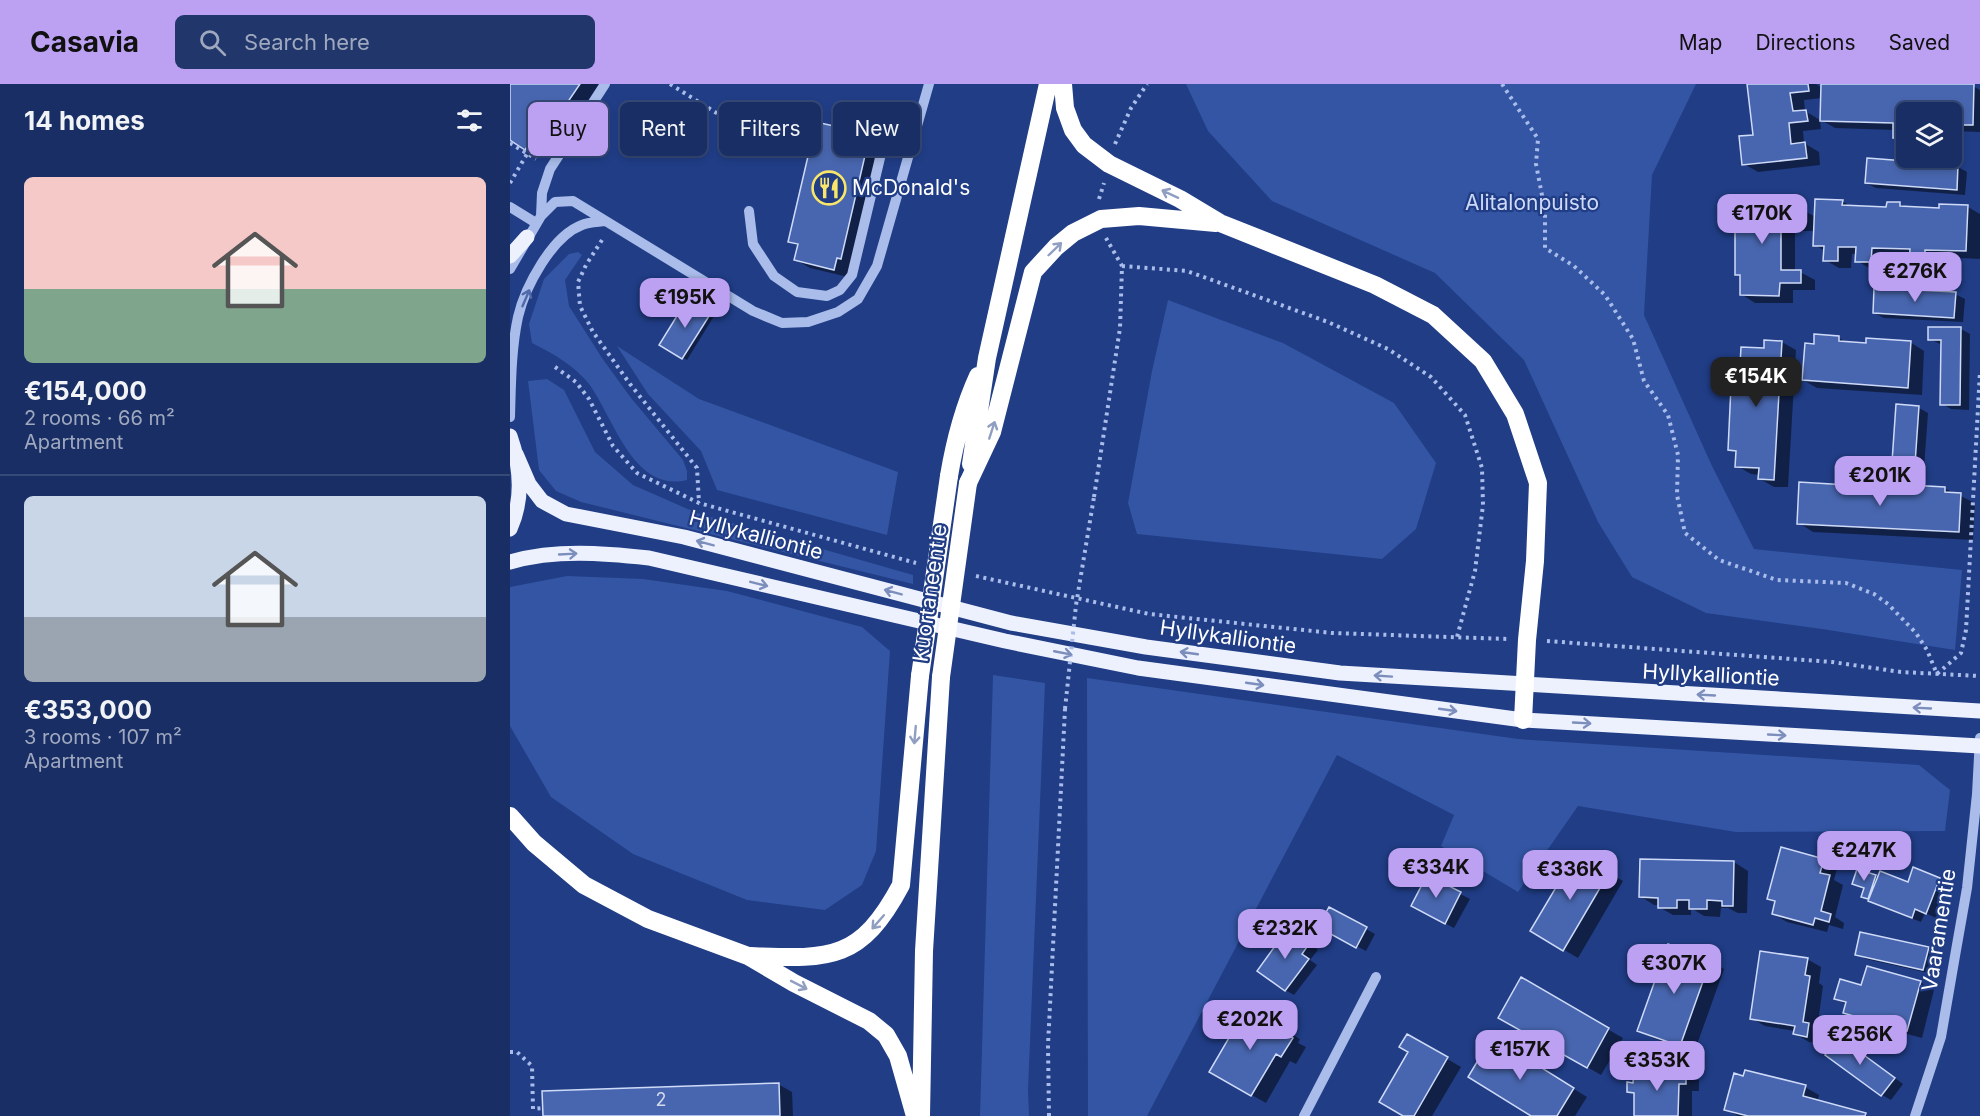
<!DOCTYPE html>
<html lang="en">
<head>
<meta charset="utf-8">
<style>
	:root { --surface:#182e64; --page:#21366a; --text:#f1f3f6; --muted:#9fa8bf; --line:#364a78; --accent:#bca0f2 }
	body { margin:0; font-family:Inter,sans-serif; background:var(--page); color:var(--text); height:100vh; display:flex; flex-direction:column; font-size:22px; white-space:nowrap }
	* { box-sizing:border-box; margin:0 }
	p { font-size:20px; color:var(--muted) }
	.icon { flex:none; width:33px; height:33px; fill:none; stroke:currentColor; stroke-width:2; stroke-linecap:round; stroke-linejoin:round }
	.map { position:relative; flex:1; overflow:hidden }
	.panel { display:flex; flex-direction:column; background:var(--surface); width:510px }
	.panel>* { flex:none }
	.banner { position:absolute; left:18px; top:18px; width:570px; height:54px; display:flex; gap:12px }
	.fabs { position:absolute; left:1386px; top:18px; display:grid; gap:12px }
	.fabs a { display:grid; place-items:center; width:66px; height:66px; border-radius:9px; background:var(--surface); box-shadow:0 3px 9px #0003,0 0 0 2px var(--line); font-size:30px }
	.price { position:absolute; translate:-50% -51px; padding:0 14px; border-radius:12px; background:var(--accent); color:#111; font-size:20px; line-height:39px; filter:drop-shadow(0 2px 3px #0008) }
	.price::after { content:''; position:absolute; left:50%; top:36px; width:18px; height:14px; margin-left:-9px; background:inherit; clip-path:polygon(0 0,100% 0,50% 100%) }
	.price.on { background:#222; color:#fff }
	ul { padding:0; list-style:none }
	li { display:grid; align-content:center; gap:12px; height:318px; padding:0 24px }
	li+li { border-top:2px solid var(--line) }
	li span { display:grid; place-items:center; height:186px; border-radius:9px; color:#555 }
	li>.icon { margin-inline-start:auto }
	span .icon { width:108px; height:108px; fill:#fffc; stroke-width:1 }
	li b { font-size:26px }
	h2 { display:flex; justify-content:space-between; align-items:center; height:72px; padding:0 24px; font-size:26px }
	.tag { padding:0 21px; border-radius:9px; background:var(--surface); box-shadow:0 3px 9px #0003,0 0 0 2px var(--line); font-size:21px; line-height:54px }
	.tag.on { background:var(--accent); color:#111 }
	header { display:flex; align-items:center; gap:36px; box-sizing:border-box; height:84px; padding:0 30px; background:var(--accent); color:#111 }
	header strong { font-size:28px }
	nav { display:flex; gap:33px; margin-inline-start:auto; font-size:21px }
	.search { width:420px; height:54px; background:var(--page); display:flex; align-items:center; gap:15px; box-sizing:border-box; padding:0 21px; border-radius:9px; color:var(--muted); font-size:22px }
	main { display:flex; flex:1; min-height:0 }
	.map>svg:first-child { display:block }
	.green { fill:#3355a4 }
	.shadow { fill:#0007 }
	.building { fill:#4866af; stroke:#cedaf7; stroke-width:1.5 }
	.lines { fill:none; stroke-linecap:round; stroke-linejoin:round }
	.path { stroke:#a9bcea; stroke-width:4; stroke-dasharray:3 4.5; stroke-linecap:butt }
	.minor { stroke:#a9bcea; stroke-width:10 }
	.major { stroke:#edf1fe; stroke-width:15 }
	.highway { stroke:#fff; stroke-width:18 }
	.path-bridge { stroke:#a9bcea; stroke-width:4; stroke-dasharray:3 4.5; stroke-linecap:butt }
	.highway-bridge { stroke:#fff; stroke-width:18 }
	.oneway { stroke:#909ec2 }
	.oneway2 { stroke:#5069a9 }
	.oneway3 { stroke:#7c8ebc }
	.labels { text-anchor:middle; stroke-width:4.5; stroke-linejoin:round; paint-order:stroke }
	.number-label { font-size:18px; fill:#d1d9eb }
	.poi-label { font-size:21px; fill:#fff; stroke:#203d86; text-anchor:start }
	.park-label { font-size:21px; fill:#cedaf7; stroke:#203d86 }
	.street-label { font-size:21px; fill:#fff; stroke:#203d86 }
</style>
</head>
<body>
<header>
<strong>Casavia</strong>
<div class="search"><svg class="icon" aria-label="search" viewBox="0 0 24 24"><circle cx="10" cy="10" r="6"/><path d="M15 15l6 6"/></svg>Search here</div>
<nav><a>Map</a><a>Directions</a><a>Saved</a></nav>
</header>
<main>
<section class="panel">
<h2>14 homes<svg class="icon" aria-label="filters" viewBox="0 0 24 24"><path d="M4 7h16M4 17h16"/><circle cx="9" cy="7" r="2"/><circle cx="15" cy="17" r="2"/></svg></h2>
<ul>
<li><span style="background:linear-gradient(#f6c9c9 60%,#7fa58c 0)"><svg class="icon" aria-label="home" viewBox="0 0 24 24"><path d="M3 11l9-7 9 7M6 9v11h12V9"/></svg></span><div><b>€154,000</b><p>2 rooms · 66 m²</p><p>Apartment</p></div></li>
<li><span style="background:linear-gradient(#c9d6e8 65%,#9aa5b1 0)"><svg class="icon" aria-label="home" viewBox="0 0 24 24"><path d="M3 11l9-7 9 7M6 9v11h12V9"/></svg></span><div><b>€353,000</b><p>3 rooms · 107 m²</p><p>Apartment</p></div></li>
</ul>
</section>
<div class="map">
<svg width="1470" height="1032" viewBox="0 0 1470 1032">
	<rect width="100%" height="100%" fill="#203d86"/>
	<path class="green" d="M676 0H1186L1142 91 1134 231 1202 382 1244 465 1452 486 1445 566 1312 545 1196 529 1122 493 1088 438 1014 276 925 189 762 117 698 47Z
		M68 168 72 171 55 196 59 222 92 274 121 314 173 376 177 387V396C123 409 104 334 79 300 65 282 42 269 22 259L19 240 34 195 59 170Z
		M658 216 773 259 884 319 926 379 906 445 872 475 627 450 618 419 642 287Z
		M107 262 189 315 388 388 377 451 207 406 191 367 138 310Z
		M37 295 54 306 85 368 123 401 187 429 403 491V500L71 418 46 407 29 386 18 297Z
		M57 492 133 495 217 507 352 543 380 567 366 767 352 801 315 826 237 816 123 770 41 713 0 642V503Z
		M483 591 535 599 518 1006 519 1032H470Z
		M577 594 1008 655 1409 681 1440 706 1435 747 1226 748 1068 722 1008 808 931 762 944 731 827 671 637 1032H578Z"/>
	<path class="shadow" d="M0 0H89L66 35 57 30 29 73 0 54Z
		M1239 0H1306L1312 4V0L1463 2 1470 6V48L1442 47V28H1396V60L1385 53V46L1325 44 1311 36 1312 14 1294 16 1295 27 1310 36 1311 45 1293 47 1294 59 1309 68 1310 81 1248 88 1234 80 1245 52Z
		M359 52 373 60 338 193 300 184 286 176 289 162 280 157Z
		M1358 76 1448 83 1457 88 1455 111 1366 104 1356 99Z
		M1272 116 1306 133 1332 117 1342 123 1378 124 1389 120 1397 124 1430 125 1458 123 1470 130V175L1429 173 1428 187H1415L1401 179V172L1376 171 1375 185H1361L1347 177V170H1342L1341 184H1329L1315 176V167L1305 161V147H1285V188H1290L1305 196V206H1283V219H1245L1231 210V193L1226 190Z
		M1445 210 1455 215 1453 238 1374 234 1364 229Z
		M179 216 204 232 177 276 151 260Z
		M1451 245 1460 250 1459 326 1441 325 1432 320V261L1420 255Z
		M1329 254 1338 259 1357 260 1400 258 1414 267 1412 311 1307 304 1293 296 1305 261Z
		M1272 258 1286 266 1278 403H1264L1250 395V391L1241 390 1227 382 1228 370 1220 365 1231 283Z
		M1409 324 1418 329 1414 384 1393 383 1384 377Z
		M1382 397 1391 402 1434 404 1465 419 1463 456 1303 448 1289 439 1354 403 1366 410 1374 411Z
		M1068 770 1113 797 1068 874 1022 847Z
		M1313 776 1327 784 1324 796 1333 801 1325 833 1334 839 1333 845 1319 841 1317 848 1277 838 1263 830 1266 819 1259 815Z
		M1224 778 1238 787 1237 829H1228L1218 824H1211L1210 833 1194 832 1181 824V831H1163L1149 823V821H1144L1130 812Z
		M1365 792 1399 799 1429 795 1439 800 1426 834 1415 829 1411 838 1369 822 1353 813 1355 804Z
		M917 793 960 815 944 844 912 827Z
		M820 825 865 850 856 867 810 843Z
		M779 846 808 866 800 876 807 881 784 911 775 906Z
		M1418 864 1427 870 1423 890 1356 875 1347 870Z
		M1297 875 1311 883 1309 899 1313 902 1307 946 1312 949 1311 960 1299 958 1285 950V947L1255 942 1241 934Z
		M1200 877 1214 885 1184 969 1143 954 1129 946Z
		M1012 896 1113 954 1091 991 990 933Z
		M1410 898 1424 906 1412 954 1349 937 1335 929 1337 921 1326 915 1352 903Z
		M738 925 790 955 788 959 796 963 786 980 780 977 756 1019 701 988Z
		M898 952 951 983 922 1032H896L900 968Z
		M1338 959 1393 1000 1381 1016 1372 1011Z
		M997 963 1077 1013 1065 1032H1023Z
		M1175 988 1189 996V1007H1182V1032H1126V1012L1118 1007 1125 1000Z
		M268 1000 282 1008 283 1032H34Z
		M1295 1003 1309 1011 1307 1018 1358 1032H1228L1216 1025Z"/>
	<path class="building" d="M0 0H70L51 28 43 23 15 66 0 56Z
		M1237 0H1298L1299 7 1280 9 1283 27 1296 26 1298 37 1279 39 1281 60 1295 58 1297 74 1232 81 1229 52 1243 51Z
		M1311 0H1464L1463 41H1442V28H1396L1395 54H1383V39L1310 37Z
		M306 38 360 50 331 175 327 174 324 186 284 176 288 160 278 158Z
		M1357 74 1448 81 1447 106 1355 99Z
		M1225 114H1273V122H1290V140H1271V186H1291V199H1270L1269 212 1230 211V191H1225Z
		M1305 115 1333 116 1332 121 1376 123 1377 118H1390V122L1429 124V120L1458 121 1456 167 1415 166V180L1399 179 1400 165 1362 164 1361 178H1345L1346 163H1328V177H1313L1314 162H1303Z
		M1364 204 1446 208 1444 234 1363 229Z
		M178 214 201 229 172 275 149 261Z
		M1418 243H1451L1450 321H1430L1431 256H1418Z
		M1304 250 1329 252V257L1356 259V254L1401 257 1398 304 1292 296 1295 259 1304 260Z
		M1254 256 1272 257 1264 396 1248 395 1249 384 1225 383 1226 367 1218 366 1222 281H1230L1231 263 1254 264Z
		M1386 320 1409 322 1405 380 1382 378Z
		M1373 395H1382V400L1435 403V408L1451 409 1449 448 1287 440 1289 398 1354 402V408L1372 409Z
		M1271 763 1314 775 1310 789 1320 791 1311 827 1321 830 1319 838 1305 834 1303 841 1262 830 1265 817 1257 815Z
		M1067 768 1100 787 1053 867 1020 847Z
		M1130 775 1224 777 1223 822H1212V817L1197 816V825H1179V816H1167V824H1148V814L1129 813Z
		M1403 783 1430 794 1416 830 1405 825 1402 834 1358 817 1370 787 1398 798Z
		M1347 785 1366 791 1358 815 1351 813 1354 804 1342 800Z
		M917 791 951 808 935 840 901 822Z
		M819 823 857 843 846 864 808 843Z
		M778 844 799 860 792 870 799 875 775 907 747 887Z
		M1350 848 1419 863 1413 886 1345 871Z
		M1158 860 1201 875 1170 962 1127 947Z
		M1250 867 1298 874 1295 891 1300 892 1293 938 1299 939 1297 953 1283 950 1285 942 1240 935Z
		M1357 882 1411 897 1397 947 1333 929 1336 918 1324 915 1330 895 1351 901Z
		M1011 893 1099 944 1077 984 988 934Z
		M737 923 777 946 775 949 783 954 771 973 766 970 741 1012 699 988Z
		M897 950 938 973 904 1032H893L869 1018 898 968 889 963Z
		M1328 952 1385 994 1371 1012 1315 971Z
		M982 953 1064 1004 1047 1032H1021L958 993Z
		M1124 986H1176V1000H1169L1168 1032H1124V1009L1117 1008V998L1123 999Z
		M1235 986 1296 1001 1293 1012 1356 1029 1355 1032H1238L1214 1026 1224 989 1233 992Z
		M269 999 270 1032H33L32 1007Z"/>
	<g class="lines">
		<path class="path" d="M160 0 253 58 304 48
			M992 0 1028 55 1026 80 1035 127V164L1064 182 1095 211 1123 255 1134 297 1158 331 1168 371 1167 411 1175 449 1209 476 1267 496 1336 499 1364 510 1378 520 1406 549 1417 566 1427 590 1451 569 1456 546 1470 287
			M0 59 26 75
			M605 60 621 24 637 0
			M0 99 17 70
			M589 115 594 99
			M92 156 76 181 68 198 70 222 83 248 120 300 187 384 189 419
			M612 182 677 187 818 238 878 265 921 293 955 331 972 384 973 421 965 487 947 553
			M45 283 66 298 79 315 103 362 127 389 189 419 406 479
			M584 413 610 244 612 182 596 154
			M466 492 639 530 822 549 997 555
			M1037 557 1322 578 1391 588 1470 592
			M0 968H7L22 982 23 1025 33 1024
			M539 1032 538 961 555 625"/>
		<path class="minor" d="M0 123 26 139
			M239 127 243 160 264 192 287 208 317 212 330 206 342 191 381 28
			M31 132 32 109 40 85 95 0
			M0 185 31 132 45 118 63 117 243 227 272 239 298 238 328 228 348 215 367 182 419 0
			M0 333C1 299 1 266 8 233 15 203 42 152 72 141 78 138 88 138 95 137
			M794 1032 866 893
			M1405 1032 1431 953 1445 872 1457 804 1467 710 1470 654"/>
		<path class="major" d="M0 172 17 153
			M0 352C11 383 14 414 0 445
			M6 370 19 400 32 417 56 430 174 453 501 539 636 563 830 589 1470 627
			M0 478C45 465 93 469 139 474L495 557 628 584 1013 636 1470 662"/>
		<path class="highway" d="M553 0 555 24 563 46 574 61 599 80 670 115 710 139 865 201 923 231 973 277 1005 330 1028 399 1025 477 1017 556 1013 636
			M461 380 477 274 538 0
			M439 392C445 356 453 325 468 292
			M458 399 482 348 523 188 546 163 563 149 591 135 629 132 706 139
			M0 732 24 759 74 801 138 835 238 872 284 899 359 937 376 951 388 972 405 1032
			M240 872C319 875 350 878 391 801L410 592
			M411 1032 414 867 431 593"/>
		<path class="path-bridge" d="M555 625 566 521 584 413"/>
		<path class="highway-bridge" d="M410 592 439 392
			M431 593 458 399"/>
	</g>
	<defs><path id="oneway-shaft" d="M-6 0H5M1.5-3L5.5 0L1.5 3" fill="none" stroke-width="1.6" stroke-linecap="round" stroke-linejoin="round" transform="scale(1.5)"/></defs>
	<g class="oneway">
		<use href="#oneway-shaft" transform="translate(660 110) rotate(-155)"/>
		<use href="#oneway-shaft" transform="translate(545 165) rotate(-44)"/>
		<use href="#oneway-shaft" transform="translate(482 346) rotate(-72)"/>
		<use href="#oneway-shaft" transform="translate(405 651) rotate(95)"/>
		<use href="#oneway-shaft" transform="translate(368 838) rotate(131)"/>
		<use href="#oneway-shaft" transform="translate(289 901) rotate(27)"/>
	</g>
	<use class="oneway2" href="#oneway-shaft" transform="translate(16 214) rotate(-67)"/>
	<g class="oneway3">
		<use href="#oneway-shaft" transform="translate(195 459) rotate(-165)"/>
		<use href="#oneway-shaft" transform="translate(58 470) rotate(-3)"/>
		<use href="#oneway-shaft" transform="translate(249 500) rotate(14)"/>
		<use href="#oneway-shaft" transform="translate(383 508) rotate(-165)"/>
		<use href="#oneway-shaft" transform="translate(553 569) rotate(11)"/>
		<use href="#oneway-shaft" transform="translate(679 569) rotate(-172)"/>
		<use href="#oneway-shaft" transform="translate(873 592) rotate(-176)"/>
		<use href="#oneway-shaft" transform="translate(745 600) rotate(8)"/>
		<use href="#oneway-shaft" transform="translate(1196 611) rotate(-177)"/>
		<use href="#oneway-shaft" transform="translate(1412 624) rotate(-177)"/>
		<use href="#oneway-shaft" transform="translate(938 626) rotate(8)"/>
		<use href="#oneway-shaft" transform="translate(1072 639) rotate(3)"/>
		<use href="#oneway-shaft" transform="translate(1267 651) rotate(3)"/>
	</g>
	<defs>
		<symbol id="restaurant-ring" viewBox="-11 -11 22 22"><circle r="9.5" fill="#203d86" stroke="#f8e569" stroke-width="1.5"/><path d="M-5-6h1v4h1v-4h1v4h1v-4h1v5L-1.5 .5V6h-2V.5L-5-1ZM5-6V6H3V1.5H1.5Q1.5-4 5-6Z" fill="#f8e569"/></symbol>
	</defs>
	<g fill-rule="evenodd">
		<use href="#restaurant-ring" x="300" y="85" width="38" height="38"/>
	</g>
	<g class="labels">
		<g class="number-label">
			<text x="151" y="1022">2</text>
		</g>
		<g class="poi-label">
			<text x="342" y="111">McDonald's</text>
		</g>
		<g class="park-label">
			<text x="1022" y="126">Alitalonpuisto</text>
		</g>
		<g class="street-label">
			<text transform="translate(246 451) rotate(15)" y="7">Hyllykalliontie</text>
			<text transform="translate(420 509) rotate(-82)" y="7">Kuortaneentie</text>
			<text transform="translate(718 553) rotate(8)" y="7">Hyllykalliontie</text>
			<text transform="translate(1201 591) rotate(3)" y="7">Hyllykalliontie</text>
			<text transform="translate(1429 846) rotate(-81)" y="7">Vaaramentie</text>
		</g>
	</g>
</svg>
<div class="fabs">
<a><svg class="icon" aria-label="layers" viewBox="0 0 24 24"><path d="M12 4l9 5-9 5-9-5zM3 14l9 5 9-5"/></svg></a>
</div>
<b class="price" style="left:1252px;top:161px">€170K</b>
<b class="price" style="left:1405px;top:219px">€276K</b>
<b class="price" style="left:175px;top:245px">€195K</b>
<b class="price on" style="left:1246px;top:324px">€154K</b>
<b class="price" style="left:1370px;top:423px">€201K</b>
<b class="price" style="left:1354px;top:798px">€247K</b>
<b class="price" style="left:926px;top:815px">€334K</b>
<b class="price" style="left:1060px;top:817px">€336K</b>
<b class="price" style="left:775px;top:876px">€232K</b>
<b class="price" style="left:1164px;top:911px">€307K</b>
<b class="price" style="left:740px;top:967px">€202K</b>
<b class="price" style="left:1350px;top:982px">€256K</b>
<b class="price" style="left:1010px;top:997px">€157K</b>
<b class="price" style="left:1147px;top:1008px">€353K</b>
<div class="banner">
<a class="tag on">Buy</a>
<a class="tag">Rent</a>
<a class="tag">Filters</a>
<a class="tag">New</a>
</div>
</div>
</main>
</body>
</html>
